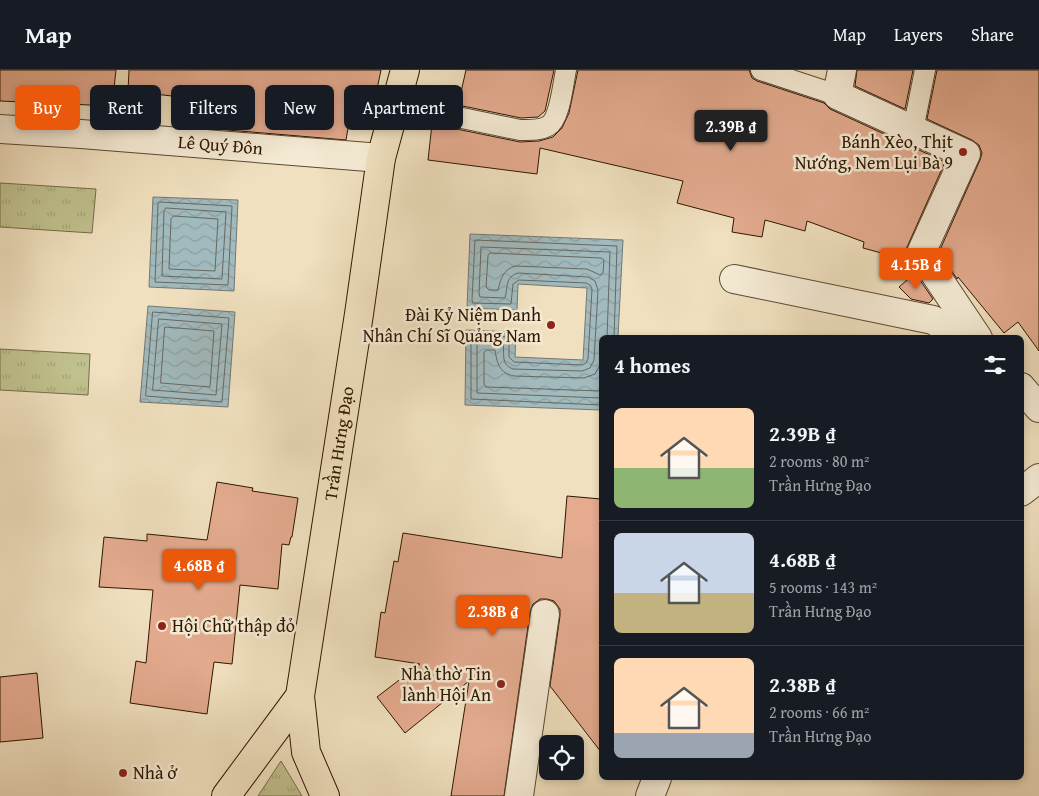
<!DOCTYPE html>
<html lang="en">
<head>
<meta charset="utf-8">
<style>
	:root { --surface:#171b24; --page:#242831; --text:#f1f3f6; --muted:#9ea1a6; --line:#363941; --accent:#ea580c }
	body { margin:0; font-family:"Gentium Book Plus",serif; background:var(--page); color:var(--text); height:100vh; display:flex; flex-direction:column; font-size:19px; white-space:nowrap }
	* { box-sizing:border-box; margin:0 }
	p { font-size:16px; color:var(--muted) }
	.icon { flex:none; width:28px; height:28px; fill:none; stroke:currentColor; stroke-width:2; stroke-linecap:round; stroke-linejoin:round }
	.map { position:relative; flex:1; overflow:hidden }
	.sheet { position:absolute; left:599px; top:265px; width:425px; height:445px; display:flex; flex-direction:column; background:var(--surface); border-radius:8px; box-shadow:0 2px 8px #0003 }
	.sheet>* { flex:none }
	.banner { position:absolute; left:15px; top:15px; width:475px; height:45px; display:flex; gap:10px }
	.buttons { position:absolute; left:539px; top:665px; display:grid; gap:10px }
	.buttons a { display:grid; place-items:center; width:45px; height:45px; border-radius:8px; background:var(--surface); box-shadow:0 2px 8px #0003; font-size:25px }
	.price { position:absolute; translate:-50% -42px; padding:0 11px; border-radius:5px; background:var(--accent); color:#fff; font-size:16px; line-height:32px; filter:drop-shadow(0 1px 2px #0008) }
	.price::after { content:''; position:absolute; left:50%; top:30px; width:15px; height:11px; margin-left:-8px; background:inherit; clip-path:polygon(0 0,100% 0,50% 100%) }
	.price.active { background:#222; color:#fff }
	ul { padding:0; list-style:none }
	li { display:flex; align-items:center; gap:15px; height:125px; padding:0 15px }
	li+li { border-top:1px solid var(--line) }
	li span { display:grid; place-items:center; flex:none; width:140px; height:100px; border-radius:8px; color:#555 }
	li>.icon { margin-inline-start:auto }
	span .icon { width:60px; height:60px; fill:#fffc; stroke-width:1 }
	li b { font-size:21px }
	h2 { display:flex; justify-content:space-between; align-items:center; height:60px; padding:0 15px; font-size:21px }
	.chip { padding:0 18px; border-radius:8px; background:var(--surface); box-shadow:0 2px 8px #0003; font-size:18px; line-height:45px }
	.chip.active { background:var(--accent); color:#fff }
	header { display:flex; align-items:center; gap:30px; box-sizing:border-box; height:70px; padding:0 25px; background:var(--surface); border-bottom:1px solid var(--line) }
	header strong { font-size:24px }
	nav { display:flex; gap:28px; margin-inline-start:auto; font-size:18px }
	.map>svg:first-child { display:block }
	.grass { fill:url(#grass-tufts); stroke:#776c47 }
	.water { fill:url(#water-waves); stroke:#737872 }
	.lines { fill:none; stroke-linecap:round; stroke-linejoin:round }
	.shore { stroke:#68685f; stroke-width:1 }
	.building { fill:#e4ab8f; stroke:#2e1600 }
	.lane-casing { stroke:#5e4830; stroke-width:22 }
	.street-casing { stroke:#5e4830; stroke-width:30 }
	.primary-casing { stroke:#2e1600; stroke-width:30 }
	.lane { stroke:#f5ebd5; stroke-width:20 }
	.street { stroke:#f5ebd5; stroke-width:28 }
	.primary { stroke:#f0e0bf; stroke-width:28 }
	.poi-dot { fill:#8f2418; stroke:#f5ebd5; stroke-width:2 }
	.labels { text-anchor:middle; stroke-width:5; stroke-linejoin:round; paint-order:stroke }
	.poi-label { font-size:18px; fill:#2e1600; stroke:#f5ebd5; text-anchor:end }
	.street-label { font-size:18px; fill:#2e1600; stroke:#f5ebd5 }
</style>
</head>
<body>
<header>
<strong>Map</strong>
<nav><a>Map</a><a>Layers</a><a>Share</a></nav>
</header>
<div class="map">
<svg width="1039" height="726" viewBox="0 0 1039 726">
	<defs>
		<pattern id="grass-tufts" width="24" height="20" patternUnits="userSpaceOnUse" patternTransform="scale(1.25)"><rect width="24" height="20" fill="#c0c18e"/><path d="M3 7l-1-3M5 7V3M7 7l1-3M15 17l-1-3M17 17v-4M19 17l1-3" fill="none" stroke="#a5a579"/></pattern>
		<pattern id="water-waves" width="16" height="10" patternUnits="userSpaceOnUse" patternTransform="scale(1.25)"><rect width="16" height="10" fill="#a1babe"/><path d="M0 5q4-4 8 0t8 0" fill="none" stroke="#8b9fa2"/></pattern>
	</defs>
	<rect width="100%" height="100%" fill="#f0e0bf"/>
	<filter id="stains"><feTurbulence type="fractalNoise" baseFrequency=".004" numOctaves="4"/><feColorMatrix values="0 0 0 0 .2 0 0 0 0 .09 0 0 0 0 .02 0 0 0 .5 -.17"/></filter>
	<radialGradient id="worn" r=".72"><stop offset=".6" stop-color="#630" stop-opacity="0"/><stop offset="1" stop-color="#630" stop-opacity=".3"/></radialGradient>
	<path class="grass" d="M0 113 96 119 92 163 0 157Z
		M0 279 90 284 88 325 0 320Z
		M281 691 302 726H258Z"/>
	<path class="water" d="M153 127 238 130 234 221 149 217Z
		M470 164 623 170 618 267 601 268V340L465 335 466 260 516 262 515 287 583 290 587 218 518 214 517 240 467 238Z
		M148 236 235 242 228 337 140 332Z"/>
	<g class="lines">
		<path class="shore" d="M160 132 232 136 228 215 155 212 158 134Z
			M166 138 226 142 222 209 162 206 164 141Z
			M174 146 218 149 215 201 169 199 171 149Z
			M490 183 601 188 604 190 603 203 600 205 587 199 515 196C503 200 501 208 498 220H489L486 217 488 186Z
			M153 242 229 248 222 332 146 326Z
			M159 249 222 254 216 325 153 320Z
			M165 257 214 261 210 317 161 313Z
			M601 293 595 304 584 308 514 306C499 303 497 293 495 280H487L484 282V314L486 317 601 321
			M601 328 477 323V274L479 272 503 273C505 284 500 294 513 299L582 301 590 298 594 290 598 220 595 211 588 207 518 203C505 207 508 217 505 228L480 227 479 224 481 177 610 182 607 268
			M601 335 471 329V268L473 265 509 267V287L514 292 582 295 586 293 588 289 592 219 590 215 586 213 519 210 513 214 511 234 473 233 472 230 475 170 617 176 614 268"/>
	</g>
	<path class="building" d="M0 0H116L112 36 0 31Z
		M129 0H381L374 33 353 29 346 70 204 58 207 30 128 21Z
		M466 0H554L545 41 538 47 521 48 458 35Z
		M578 0H749L752 8 757 11 824 33 830 39 945 92 907 177 905 184 907 190 863 178 864 172 807 151 805 161 765 150 762 167 732 162 734 148 677 133 683 111 540 78 537 104 428 90 432 54 520 72 539 71 553 67 562 58 569 43Z
		M857 0H913L905 39 855 16Z
		M937 0H1039V281L1018 252 1004 263 958 207 957 209 939 182 980 90 982 83 979 75 972 70 927 49Z
		M915 203 933 229 929 233 911 229 899 217Z
		M217 412 253 418 252 421 298 428 292 467H291L289 475 282 474 278 519 240 515 232 594 214 592 207 644 130 633 136 591 146 593 153 520 99 517 104 467 147 471V464L207 470Z
		M567 426 601 429V682L550 616 560 546V539L554 531 547 529H540L533 534 530 542 504 726H451L469 611 405 663 377 627 420 594 375 587 381 542 385 543 394 491 398 492 403 463 562 488Z
		M37 603 43 668 0 672V607Z"/>
	<g class="lines">
		<defs>
			<path id="lane" d="M761 0 837 25
				M395 34 520 60C530 60 539 61 548 56 560 49 563 14 566 0
				M913 60 925 0"/>
			<g id="street">
				<path d="M842 0 837 25 966 84 921 183 978 268"/>
				<path id="s1" d="M0 59 81 64 381 88"/>
				<path d="M734 209 933 250 961 268"/>
				<path d="M1021 317 1039 338"/>
				<path d="M1021 422 1039 408"/>
				<path d="M519 726 545 544"/>
				<path d="M650 726 657 708"/>
			</g>
			<g id="primary">
				<path d="M300 626 306 682 325 726"/>
				<path id="s2" d="M226 726 300 626 359 244 381 88 405 0"/>
			</g>
		</defs>
		<use href="#lane" class="lane-casing"/>
		<use href="#street" class="street-casing"/>
		<use href="#primary" class="primary-casing"/>
		<use href="#lane" class="lane"/>
		<use href="#street" class="street"/>
		<use href="#primary" class="primary"/>
	</g>
	<g class="poi-dot">
		<circle cx="963" cy="82" r="5"/>
		<circle cx="551" cy="255" r="5"/>
		<circle cx="162" cy="556" r="5"/>
		<circle cx="501" cy="614" r="5"/>
		<circle cx="123" cy="703" r="5"/>
	</g>
	<g class="labels">
		<g class="poi-label">
			<text x="953" y="78">Bánh Xèo, Thịt<tspan x="953" dy="21">Nướng, Nem Lụi Bà 9</tspan></text>
			<text x="541" y="251">Đài Kỷ Niệm Danh<tspan x="541" dy="21">Nhân Chí Sĩ Quảng Nam</tspan></text>
			<text x="172" y="562" text-anchor="start">Hội Chữ thập đỏ</text>
			<text x="491" y="610">Nhà thờ Tin<tspan x="491" dy="21">lành Hội An</tspan></text>
			<text x="133" y="709" text-anchor="start">Nhà ở</text>
		</g>
		<g class="street-label">
			<text dy="6" stroke="none"><textPath href="#s1" startOffset="221">Lê Quý Đôn</textPath></text>
			<text dy="6" stroke="none"><textPath href="#s2" startOffset="380">Trần Hưng Đạo</textPath></text>
		</g>
	</g>
	<rect width="100%" height="100%" filter="url(#stains)"/>
	<rect width="100%" height="100%" fill="url(#worn)"/>
</svg>
<div class="buttons">
<a><svg class="icon" aria-label="locate" viewBox="0 0 24 24"><circle cx="12" cy="12" r="6"/><path d="M12 2v4M12 18v4M2 12h4M18 12h4"/></svg></a>
</div>
<b class="price active" style="left:731px;top:82px">2.39B ₫</b>
<b class="price" style="left:916px;top:220px">4.15B ₫</b>
<b class="price" style="left:199px;top:521px">4.68B ₫</b>
<b class="price" style="left:493px;top:567px">2.38B ₫</b>
<div class="banner">
<a class="chip active">Buy</a>
<a class="chip">Rent</a>
<a class="chip">Filters</a>
<a class="chip">New</a>
<a class="chip">Apartment</a>
</div>
<section class="sheet">
<h2>4 homes<svg class="icon" aria-label="filters" viewBox="0 0 24 24"><path d="M4 7h16M4 17h16"/><circle cx="9" cy="7" r="2"/><circle cx="15" cy="17" r="2"/></svg></h2>
<ul>
<li><span style="background:linear-gradient(#ffd9b3 60%,#8fb573 0)"><svg class="icon" aria-label="home" viewBox="0 0 24 24"><path d="M3 11l9-7 9 7M6 9v11h12V9"/></svg></span><div><b>2.39B ₫</b><p>2 rooms · 80 m²</p><p>Trần Hưng Đạo</p></div></li>
<li><span style="background:linear-gradient(#c9d6e8 60%,#c2b280 0)"><svg class="icon" aria-label="home" viewBox="0 0 24 24"><path d="M3 11l9-7 9 7M6 9v11h12V9"/></svg></span><div><b>4.68B ₫</b><p>5 rooms · 143 m²</p><p>Trần Hưng Đạo</p></div></li>
<li><span style="background:linear-gradient(#ffd9b3 75%,#9aa5b1 0)"><svg class="icon" aria-label="home" viewBox="0 0 24 24"><path d="M3 11l9-7 9 7M6 9v11h12V9"/></svg></span><div><b>2.38B ₫</b><p>2 rooms · 66 m²</p><p>Trần Hưng Đạo</p></div></li>
</ul>
</section>
</div>
</body>
</html>
